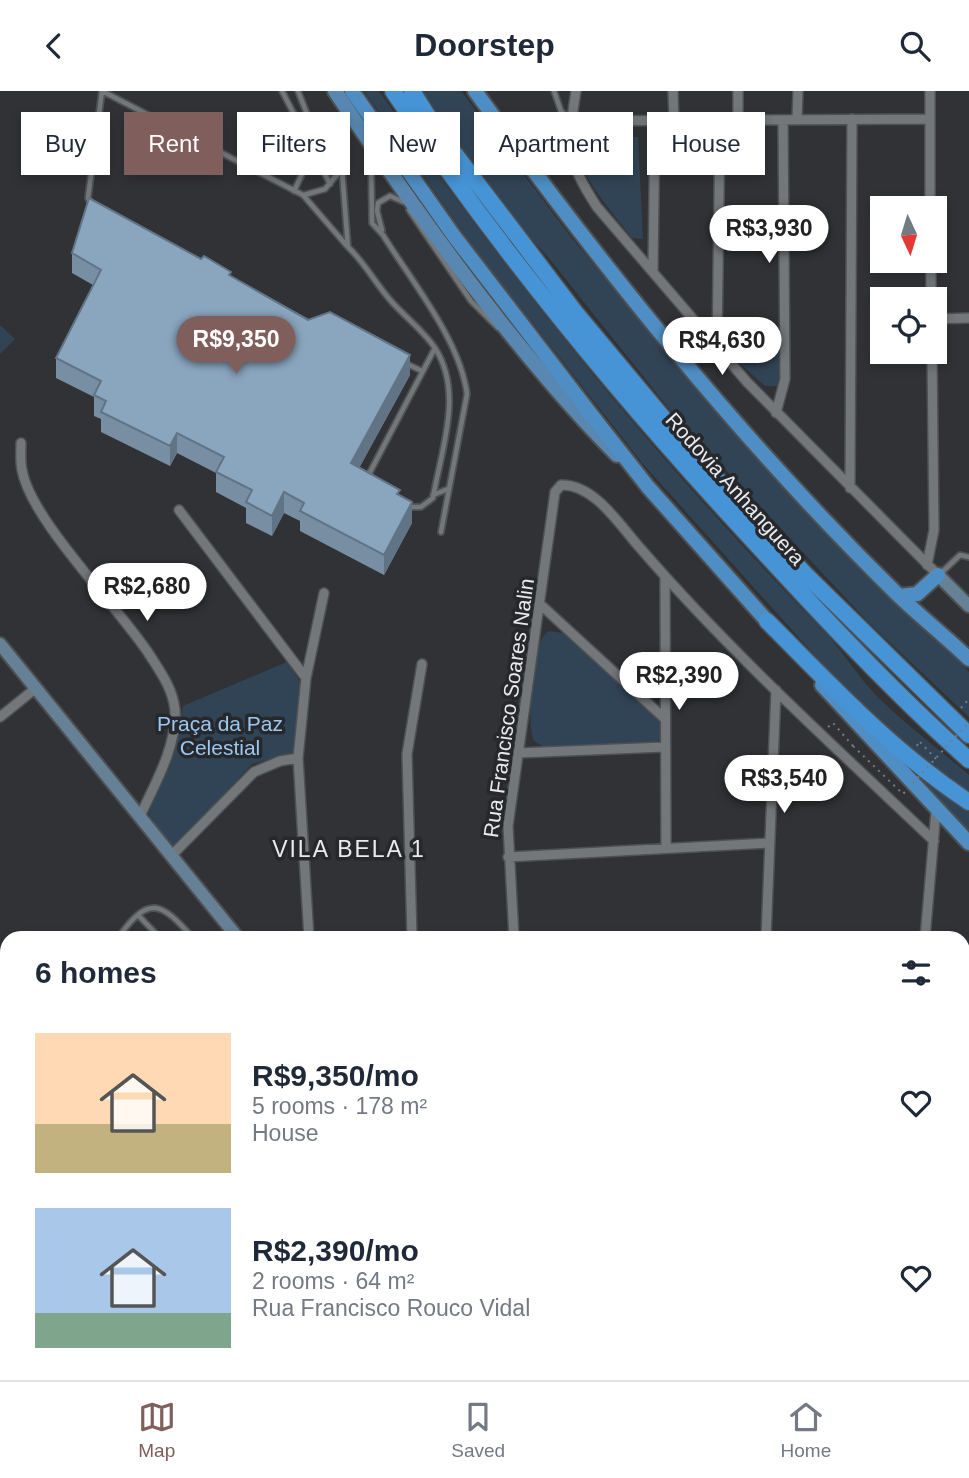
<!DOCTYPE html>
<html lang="en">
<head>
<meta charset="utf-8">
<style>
	:root { --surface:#fff; --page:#f2f2f3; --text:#1f2937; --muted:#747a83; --line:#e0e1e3; --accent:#7f5e5b }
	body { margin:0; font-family:Helvetica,sans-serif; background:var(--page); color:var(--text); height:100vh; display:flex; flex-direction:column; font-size:26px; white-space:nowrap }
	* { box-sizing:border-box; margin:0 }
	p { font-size:23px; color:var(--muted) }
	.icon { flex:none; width:38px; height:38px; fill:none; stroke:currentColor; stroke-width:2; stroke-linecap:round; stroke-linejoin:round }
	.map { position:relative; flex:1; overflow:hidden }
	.details { position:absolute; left:0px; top:840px; width:970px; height:450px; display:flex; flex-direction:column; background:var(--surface); border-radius:21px 21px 0 0; box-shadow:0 4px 10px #0003 }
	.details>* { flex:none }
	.hud { position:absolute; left:21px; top:21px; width:928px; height:63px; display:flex; gap:14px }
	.needle { width:46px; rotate:176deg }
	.tools { position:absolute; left:870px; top:105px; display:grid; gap:14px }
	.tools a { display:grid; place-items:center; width:77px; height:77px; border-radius:0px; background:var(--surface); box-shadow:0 4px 10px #0003; font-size:35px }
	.price { position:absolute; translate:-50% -60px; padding:0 16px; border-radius:24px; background:#fff; color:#222; font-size:23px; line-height:46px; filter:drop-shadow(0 2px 4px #0008) }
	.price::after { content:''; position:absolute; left:50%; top:42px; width:21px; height:16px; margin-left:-10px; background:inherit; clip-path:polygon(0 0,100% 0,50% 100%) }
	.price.on { background:var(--accent); color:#fff }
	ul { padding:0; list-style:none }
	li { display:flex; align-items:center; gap:21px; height:175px; padding:0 35px }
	li span { display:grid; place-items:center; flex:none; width:196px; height:140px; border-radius:0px; color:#555 }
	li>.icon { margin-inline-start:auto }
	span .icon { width:84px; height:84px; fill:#fffc; stroke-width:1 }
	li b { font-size:30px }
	h2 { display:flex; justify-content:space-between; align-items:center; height:84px; padding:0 35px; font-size:30px }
	.chip { padding:0 24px; border-radius:0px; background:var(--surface); box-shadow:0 4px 10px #0003; font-size:24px; line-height:63px }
	.chip.on { background:var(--accent); color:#fff }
	header { display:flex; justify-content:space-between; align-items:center; height:91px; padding:0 35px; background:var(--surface); font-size:32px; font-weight:700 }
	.tab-bar { display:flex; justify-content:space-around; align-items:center; height:98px; border-top:2px solid var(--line); background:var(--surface); font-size:19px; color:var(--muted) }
	.tab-bar a { display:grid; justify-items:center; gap:4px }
	.tab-bar .on { color:var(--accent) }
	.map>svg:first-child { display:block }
	.green { fill:#314456 }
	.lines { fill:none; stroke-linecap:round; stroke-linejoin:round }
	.service-casing { stroke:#4e5052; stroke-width:8 }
	.minor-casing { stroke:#4e5052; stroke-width:12 }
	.secondary-casing { stroke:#4e5052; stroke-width:16 }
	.primary-casing { stroke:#4e5052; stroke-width:18 }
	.trunk-casing { stroke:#4e5052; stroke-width:18 }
	.motorway-casing { stroke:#4e5052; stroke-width:19 }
	.path { stroke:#797b7d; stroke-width:2; stroke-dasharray:2 5; stroke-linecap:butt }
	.service { stroke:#74777a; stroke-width:4.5 }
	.minor { stroke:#74777a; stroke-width:9 }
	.secondary { stroke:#668096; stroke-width:12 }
	.primary { stroke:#5888b1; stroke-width:14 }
	.trunk { stroke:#4f8ec4; stroke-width:14 }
	.motorway { stroke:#4694d6; stroke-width:16 }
	.path-bridge { stroke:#797b7d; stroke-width:2; stroke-dasharray:2 5; stroke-linecap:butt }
	.wall { fill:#778ea3 }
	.shaded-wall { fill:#617485 }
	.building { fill:#8aa5be; stroke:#617485; stroke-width:2 }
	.labels { text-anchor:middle; stroke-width:7; stroke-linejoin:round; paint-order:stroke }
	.street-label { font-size:21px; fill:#e9eaec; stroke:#26282b }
	.park-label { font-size:21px; fill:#9ac8f3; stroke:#26282b }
	.neighbourhood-label { font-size:23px; letter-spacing:2px; fill:#e9eaec; stroke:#26282b }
</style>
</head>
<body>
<header><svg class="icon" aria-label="back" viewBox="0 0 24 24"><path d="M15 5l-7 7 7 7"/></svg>Doorstep<svg class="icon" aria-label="search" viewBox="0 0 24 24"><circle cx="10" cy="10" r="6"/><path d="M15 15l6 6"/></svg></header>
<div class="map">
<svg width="969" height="1289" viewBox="0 0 969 1289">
	<rect width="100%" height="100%" fill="#303235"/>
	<path class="green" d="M364 0H379C512 192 659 372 823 539 839 556 851 575 866 593 891 623 938 657 969 684V704L933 679 853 607 643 373 476 160Z
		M419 0H461L571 146 731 339 969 581V626L869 532 670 319 548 166 509 124Z
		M587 45 638 46 643 148 632 147C618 128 578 85 580 61 580 56 585 50 587 45Z
		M730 231H752V259H780L779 295H765L731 265Z
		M0 234 15 248 0 263Z
		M549 540 563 542 662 628V650L546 657 534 650C526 632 530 549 549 540Z
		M287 571 301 592 293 662 252 673 173 758 148 722 169 677 183 615Z
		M917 683 969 717V742L915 685Z
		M558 1283H649V1289H557Z"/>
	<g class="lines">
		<defs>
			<path id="service" d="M102 0 303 104 347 155
				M282 0 330 93
				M298 0 309 28 342 79 348 156C365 172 375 192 391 210 405 226 423 239 435 257 464 302 441 359 433 407L421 416H408
				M554 0 561 20 570 29
				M371 63 372 132 383 144C412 191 460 249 467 303L441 441
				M294 100 313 60 317 41
				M304 104 325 98 341 79
				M91 113 88 107 102 0
				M409 119 471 210 498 237
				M382 139 377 120 378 112 390 105 404 111
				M407 273 422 280
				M368 385 435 257
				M433 404 448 398
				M940 483 960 464 969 466
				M138 824 160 847
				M118 847C149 803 161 811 193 847"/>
			<path id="minor" d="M576 0C567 56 566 68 597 116L747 291 938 484
				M673 0 674 30
				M738 0V30
				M930 0V117
				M797 29 798 0
				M571 30 930 28
				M931 170V208
				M653 178 655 30
				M934 228 969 227
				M717 258 720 30
				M776 322 785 288 783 29
				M21 352C21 361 20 370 22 379 31 430 120 517 151 566 162 583 173 599 175 619 177 655 155 693 140 725
				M850 397 852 28
				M179 419 306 587
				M927 474 934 439 932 261
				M665 486 666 756
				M541 514 664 627
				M0 626 36 597
				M518 662 664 656
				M172 764 254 681 280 670 298 667
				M508 766 768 752
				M309 847 298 667 306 587 324 502
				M412 847 407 663 422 573
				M514 847 508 735 555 401 561 394C595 393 620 435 641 458 731 562 834 655 934 750
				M766 847 776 599
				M925 847 936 720
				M0 1023 7 1040
				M0 1188 7 1205
				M962 1234 968 1289
				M40 1283 43 1289
				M108 1283 110 1289
				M184 1283 186 1289
				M255 1283 257 1289
				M780 1283 781 1289
				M872 1283 873 1289
				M142 1289 144 1283
				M152 1289 154 1283
				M397 1289V1283
				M550 1289 551 1283
				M651 1289 652 1283"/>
			<path id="secondary" d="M938 484 969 515
				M0 553 238 847
				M0 936 7 939
				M962 1045 969 1044"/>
			<path id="primary" d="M335 0C417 122 514 260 617 364"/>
			<path id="trunk" d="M352 0 454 145 590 322 648 396 775 539
				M475 0C603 177 742 351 898 504 921 526 946 546 969 568
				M899 505 917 503 938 484
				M822 594 969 752"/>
			<path id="motorway" d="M393 0C501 162 625 312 757 454 825 528 894 602 969 669
				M412 0 436 38 575 221 690 359 805 483 969 644
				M767 530C831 594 893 661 969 711"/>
		</defs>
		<use href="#service" class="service-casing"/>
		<use href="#minor" class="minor-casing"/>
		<use href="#secondary" class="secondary-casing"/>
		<use href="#primary" class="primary-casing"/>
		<use href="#trunk" class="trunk-casing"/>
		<use href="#motorway" class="motorway-casing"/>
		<path class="path" d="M961 617 969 608
			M828 636 833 632 853 655
			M917 655 919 650 936 668"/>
		<use href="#service" class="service"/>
		<use href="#minor" class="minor"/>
		<use href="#secondary" class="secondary"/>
		<use href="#primary" class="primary"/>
		<use href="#trunk" class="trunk"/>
		<use href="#motorway" class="motorway"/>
		<path class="path-bridge" d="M853 655 903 703 969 631"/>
	</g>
	<path class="wall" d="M72 162 231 185 410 284 359 377 400 404 412 432 384 484 300 440V430L284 422 272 445 246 432V417L216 401V382L177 362 170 375 101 341V328L94 325V306L56 287V267L93 194 72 182Z"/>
	<path class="shaded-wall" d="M410 264V284L351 392V372Z
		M177 342V362L170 375V355Z
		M284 401V422L272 445V425Z
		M412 411V432L384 484V464Z"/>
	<path class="building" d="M89 107 201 168 204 165 231 181 229 184 308 229 330 221 410 264 351 372 400 399 397 403 412 411 384 464 300 420 304 412 284 401 272 425 246 411 252 399 216 381 224 366 177 342 170 355 101 321 106 310 94 304 101 290 56 267 101 179 72 162Z"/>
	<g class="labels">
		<g class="street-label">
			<text transform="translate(735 398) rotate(48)" y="7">Rodovia Anhanguera</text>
			<text transform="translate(509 617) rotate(-82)" y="7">Rua Francisco Soares Nalin</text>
		</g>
		<g class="park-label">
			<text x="220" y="640">Praça da Paz<tspan x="220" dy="24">Celestial</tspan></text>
		</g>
		<g class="neighbourhood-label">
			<text x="349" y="766">VILA BELA 1</text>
		</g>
	</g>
</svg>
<div class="tools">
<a><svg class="needle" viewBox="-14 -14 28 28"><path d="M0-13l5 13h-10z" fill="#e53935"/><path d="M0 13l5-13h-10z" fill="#747a83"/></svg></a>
<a><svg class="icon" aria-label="locate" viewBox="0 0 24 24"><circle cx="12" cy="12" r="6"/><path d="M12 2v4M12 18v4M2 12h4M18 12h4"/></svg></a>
</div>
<b class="price" style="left:769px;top:174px">R$3,930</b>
<b class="price on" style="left:236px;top:285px">R$9,350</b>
<b class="price" style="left:722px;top:286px">R$4,630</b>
<b class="price" style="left:147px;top:532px">R$2,680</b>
<b class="price" style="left:679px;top:621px">R$2,390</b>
<b class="price" style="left:784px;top:724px">R$3,540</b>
<div class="hud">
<a class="chip">Buy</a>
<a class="chip on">Rent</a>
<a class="chip">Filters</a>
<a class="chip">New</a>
<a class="chip">Apartment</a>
<a class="chip">House</a>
</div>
<section class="details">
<h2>6 homes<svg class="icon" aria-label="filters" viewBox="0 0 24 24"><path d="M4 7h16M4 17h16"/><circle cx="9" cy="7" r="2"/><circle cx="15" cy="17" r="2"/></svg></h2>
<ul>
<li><span style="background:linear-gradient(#ffd9b3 65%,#c2b280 0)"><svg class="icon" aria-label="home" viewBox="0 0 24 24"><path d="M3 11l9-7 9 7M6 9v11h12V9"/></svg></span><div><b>R$9,350/mo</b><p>5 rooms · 178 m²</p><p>House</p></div><svg class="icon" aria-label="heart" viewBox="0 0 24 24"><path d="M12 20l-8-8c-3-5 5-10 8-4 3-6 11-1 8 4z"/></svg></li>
<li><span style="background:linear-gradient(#a9c7e8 75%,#7fa58c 0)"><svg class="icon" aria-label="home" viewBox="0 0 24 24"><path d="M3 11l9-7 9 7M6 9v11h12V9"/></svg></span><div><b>R$2,390/mo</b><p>2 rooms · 64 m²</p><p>Rua Francisco Rouco Vidal</p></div><svg class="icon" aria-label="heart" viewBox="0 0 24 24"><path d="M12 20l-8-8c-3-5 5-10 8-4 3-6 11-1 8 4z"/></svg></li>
</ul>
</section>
</div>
<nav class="tab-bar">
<a class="on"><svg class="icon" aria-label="map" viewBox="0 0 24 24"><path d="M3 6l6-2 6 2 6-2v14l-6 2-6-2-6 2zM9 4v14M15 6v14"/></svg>Map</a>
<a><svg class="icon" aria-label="saved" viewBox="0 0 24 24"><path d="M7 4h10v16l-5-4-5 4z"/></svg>Saved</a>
<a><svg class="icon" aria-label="home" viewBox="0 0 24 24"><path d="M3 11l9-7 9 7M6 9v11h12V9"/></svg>Home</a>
</nav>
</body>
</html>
